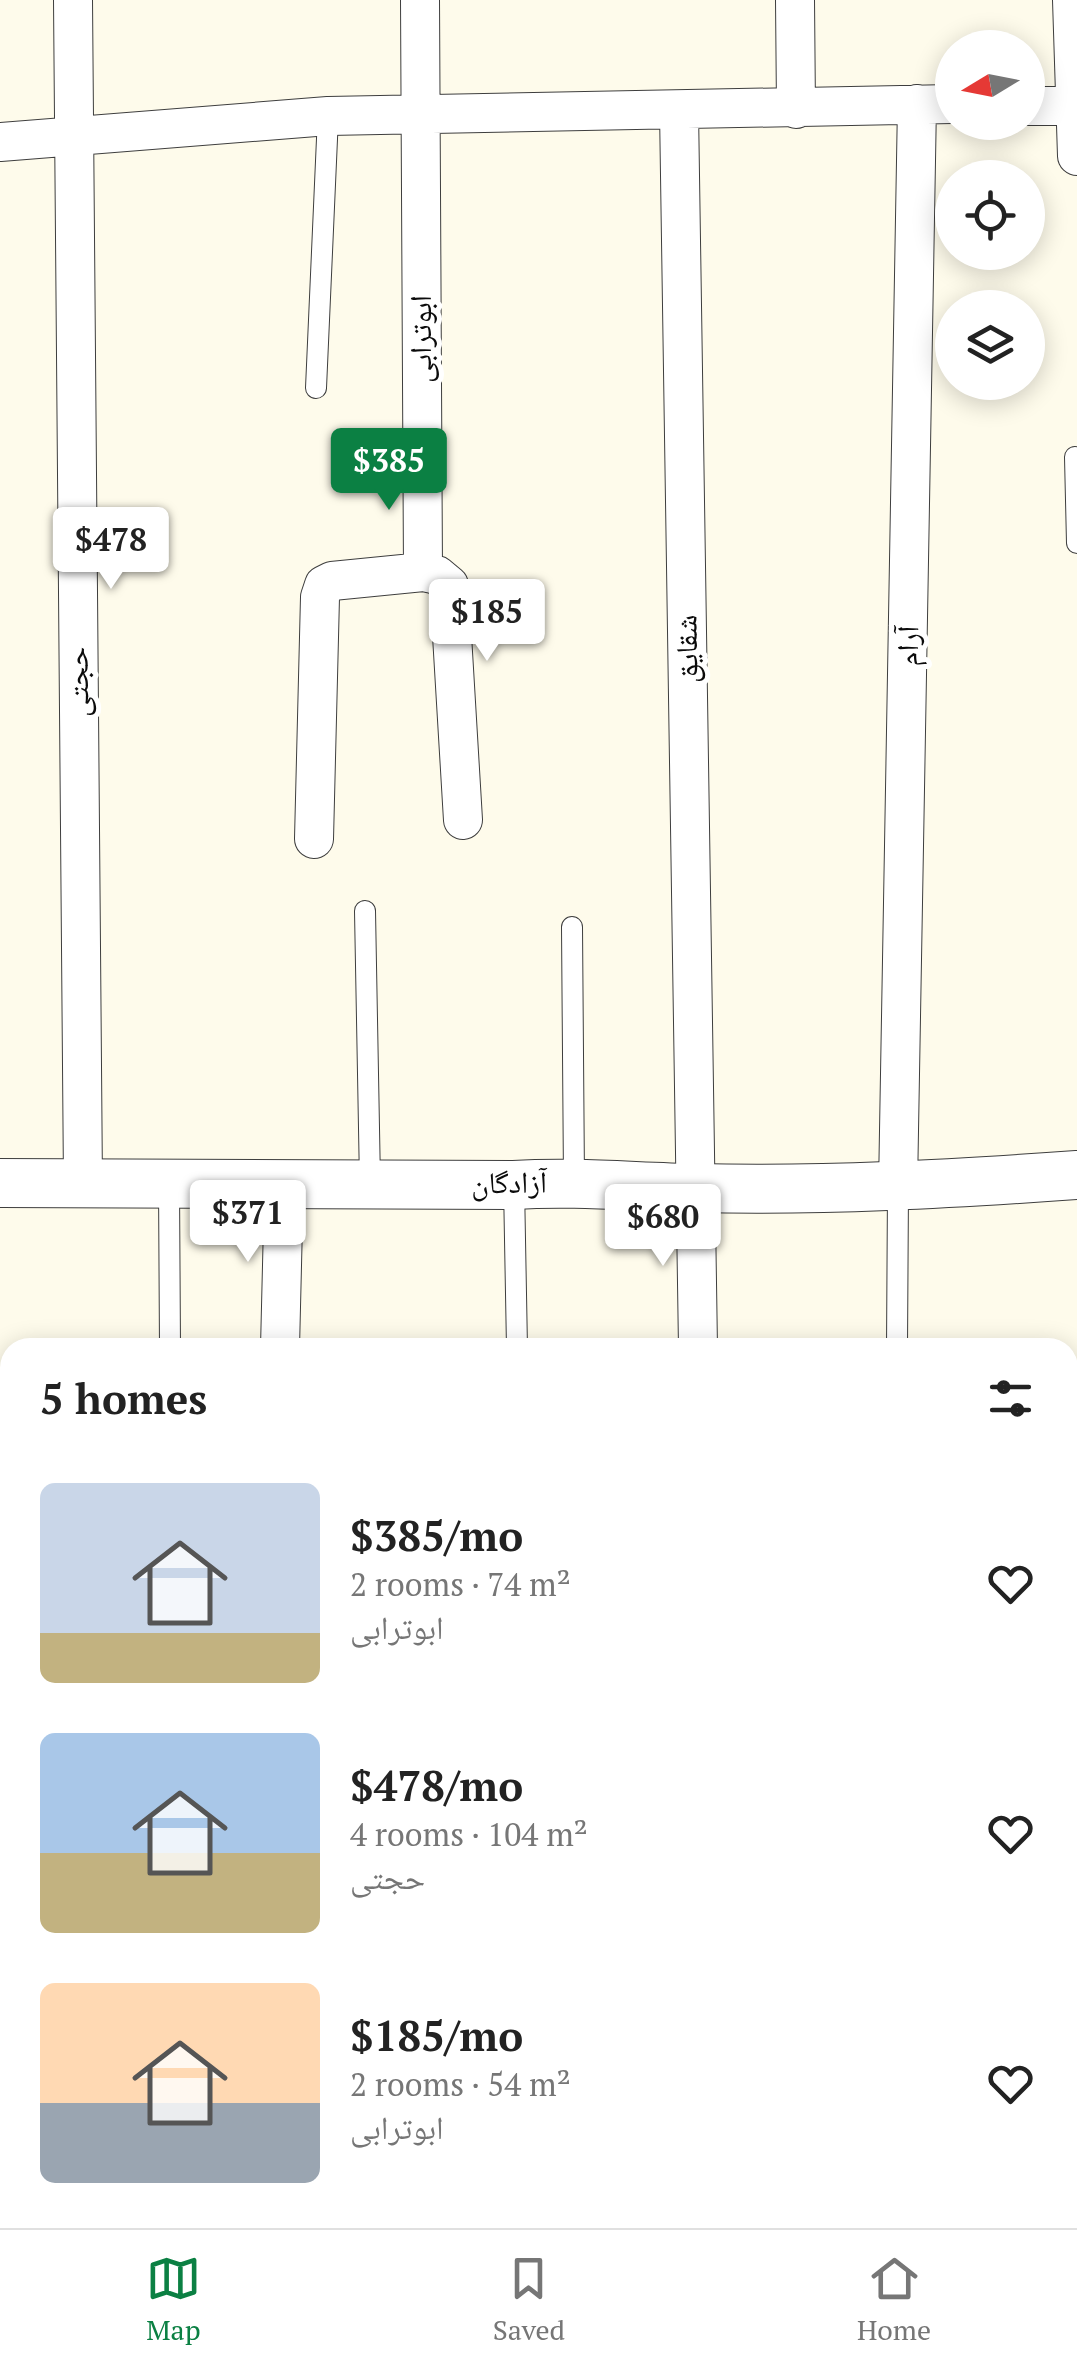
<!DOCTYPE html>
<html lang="en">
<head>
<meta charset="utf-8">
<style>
	:root { --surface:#fff; --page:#f2f2f2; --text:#222; --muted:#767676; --line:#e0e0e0; --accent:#0b8043 }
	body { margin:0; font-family:"PT Serif","Noto Naskh Arabic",serif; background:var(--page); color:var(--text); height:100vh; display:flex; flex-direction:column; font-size:38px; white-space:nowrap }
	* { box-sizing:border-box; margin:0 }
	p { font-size:32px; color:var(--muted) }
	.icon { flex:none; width:55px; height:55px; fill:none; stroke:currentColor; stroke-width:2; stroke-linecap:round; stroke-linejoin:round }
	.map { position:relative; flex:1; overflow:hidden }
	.details { position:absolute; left:0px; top:1338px; width:1078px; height:892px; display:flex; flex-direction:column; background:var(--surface); border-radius:30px 30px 0 0; box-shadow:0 5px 25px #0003 }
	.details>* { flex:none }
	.needle { width:65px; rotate:260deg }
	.buttons { position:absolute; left:935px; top:30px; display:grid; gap:20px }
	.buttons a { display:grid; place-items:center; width:110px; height:110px; border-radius:50%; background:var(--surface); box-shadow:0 5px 25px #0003; font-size:50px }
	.price { position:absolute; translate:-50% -85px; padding:0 22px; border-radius:10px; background:#fff; color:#222; font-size:32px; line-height:65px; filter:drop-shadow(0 2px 5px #0008) }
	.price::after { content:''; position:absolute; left:50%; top:60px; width:30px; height:22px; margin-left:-15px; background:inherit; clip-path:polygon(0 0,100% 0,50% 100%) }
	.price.active { background:var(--accent); color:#fff }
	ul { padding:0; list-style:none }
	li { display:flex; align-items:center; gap:30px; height:250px; padding:0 40px }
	li span { display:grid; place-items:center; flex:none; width:280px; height:200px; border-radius:15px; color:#555 }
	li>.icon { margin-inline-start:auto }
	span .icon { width:120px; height:120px; fill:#fffc; stroke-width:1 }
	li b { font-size:42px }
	h2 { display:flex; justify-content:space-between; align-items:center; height:120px; padding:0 40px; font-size:42px }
	.tab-bar { display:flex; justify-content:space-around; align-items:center; height:140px; border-top:2px solid var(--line); background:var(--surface); font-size:28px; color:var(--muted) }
	.tab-bar a { display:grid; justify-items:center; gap:5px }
	.tab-bar .active { color:var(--accent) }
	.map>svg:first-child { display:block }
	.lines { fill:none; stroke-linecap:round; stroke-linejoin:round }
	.service-casing { stroke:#3e3e3e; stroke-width:22 }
	.minor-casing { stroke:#3e3e3e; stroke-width:40 }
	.tertiary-casing { stroke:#3e3e3e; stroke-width:50 }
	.service { stroke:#fff; stroke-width:20 }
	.minor { stroke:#fff; stroke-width:38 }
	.tertiary { stroke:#fff; stroke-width:48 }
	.labels { text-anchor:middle; stroke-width:10; stroke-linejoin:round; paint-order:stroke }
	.street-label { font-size:30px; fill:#0b0b0b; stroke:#fff }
</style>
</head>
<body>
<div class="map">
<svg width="1077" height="2228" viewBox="0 0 1077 2228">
	<rect width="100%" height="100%" fill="#fefbeb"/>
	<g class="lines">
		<defs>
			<path id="service" d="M316 388 328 116
				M1075 457 1077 543
				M365 911 370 1182
				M572 927 574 1181
				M169 1184 170 1348
				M514 1185 517 1348
				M897 1348 898 1188
				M0 1940H10"/>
			<path id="minor" d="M73 0 83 1184
				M795 0 796 109
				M1072 0 1077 156
				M1028 106H1075
				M679 110 698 1348
				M0 142 328 116 952 104
				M423 572 437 575 449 585 463 820
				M314 839 320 597 324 585 332 581 423 572 420 0
				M898 1188 917 104
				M280 1348 284 1183
				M0 1714 10 1715
				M1068 1733 1077 1734
				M0 2185 10 2186
				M198 2220V2228
				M653 2220 814 2228
				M442 2228 443 2220"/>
			<path id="tertiary" d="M0 1183 514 1185C575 1181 635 1187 696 1188 824 1191 950 1184 1077 1175"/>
		</defs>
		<use href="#service" class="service-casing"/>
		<use href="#minor" class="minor-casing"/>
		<use href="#tertiary" class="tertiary-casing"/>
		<use href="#service" class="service"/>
		<use href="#minor" class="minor"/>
		<use href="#tertiary" class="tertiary"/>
	</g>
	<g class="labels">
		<g class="street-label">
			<text transform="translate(421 339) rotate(-90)" y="10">ابوترابی</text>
			<text transform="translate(908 646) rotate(-89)" y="10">آرام</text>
			<text transform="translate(687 649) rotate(-91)" y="10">شقایق</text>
			<text transform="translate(78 682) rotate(-91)" y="10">حجتی</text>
			<text transform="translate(509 1183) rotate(-1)" y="10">آزادگان</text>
		</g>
	</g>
</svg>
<div class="buttons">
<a><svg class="needle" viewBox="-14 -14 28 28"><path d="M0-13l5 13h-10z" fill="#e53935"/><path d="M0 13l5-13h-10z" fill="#767676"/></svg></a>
<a><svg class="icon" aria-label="locate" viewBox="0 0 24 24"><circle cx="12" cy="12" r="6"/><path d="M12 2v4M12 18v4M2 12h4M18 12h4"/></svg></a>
<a><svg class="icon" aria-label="layers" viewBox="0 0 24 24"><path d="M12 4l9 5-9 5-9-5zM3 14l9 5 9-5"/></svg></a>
</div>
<b class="price active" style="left:389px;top:513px">$385</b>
<b class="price" style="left:111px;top:592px">$478</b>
<b class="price" style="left:487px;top:664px">$185</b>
<b class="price" style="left:248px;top:1265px">$371</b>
<b class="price" style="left:663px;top:1269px">$680</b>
<section class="details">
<h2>5 homes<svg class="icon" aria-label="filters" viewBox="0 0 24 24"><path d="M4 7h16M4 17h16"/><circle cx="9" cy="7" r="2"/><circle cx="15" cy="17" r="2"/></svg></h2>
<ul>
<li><span style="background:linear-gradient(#c9d6e8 75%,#c2b280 0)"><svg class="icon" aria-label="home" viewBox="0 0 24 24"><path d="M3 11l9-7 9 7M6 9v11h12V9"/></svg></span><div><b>$385/mo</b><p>2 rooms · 74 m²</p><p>ابوترابی</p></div><svg class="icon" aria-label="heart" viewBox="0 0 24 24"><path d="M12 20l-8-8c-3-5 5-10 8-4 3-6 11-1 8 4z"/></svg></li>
<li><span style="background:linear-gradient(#a9c7e8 60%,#c2b280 0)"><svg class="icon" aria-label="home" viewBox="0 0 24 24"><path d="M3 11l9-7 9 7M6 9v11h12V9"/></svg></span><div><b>$478/mo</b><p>4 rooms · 104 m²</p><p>حجتی</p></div><svg class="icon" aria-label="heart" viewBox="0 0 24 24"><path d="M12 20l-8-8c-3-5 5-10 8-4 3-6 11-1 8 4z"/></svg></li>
<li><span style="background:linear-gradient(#ffd9b3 60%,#9aa5b1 0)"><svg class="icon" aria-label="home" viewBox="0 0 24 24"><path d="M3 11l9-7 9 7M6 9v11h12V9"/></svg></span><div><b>$185/mo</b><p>2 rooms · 54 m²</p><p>ابوترابی</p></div><svg class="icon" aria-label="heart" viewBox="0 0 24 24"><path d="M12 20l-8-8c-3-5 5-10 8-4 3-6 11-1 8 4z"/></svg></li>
</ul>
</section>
</div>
<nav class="tab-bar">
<a class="active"><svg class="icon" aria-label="map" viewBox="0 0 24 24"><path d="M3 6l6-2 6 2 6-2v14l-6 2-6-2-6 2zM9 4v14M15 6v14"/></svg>Map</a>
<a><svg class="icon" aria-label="saved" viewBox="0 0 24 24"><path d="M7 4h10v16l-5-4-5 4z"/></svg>Saved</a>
<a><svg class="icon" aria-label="home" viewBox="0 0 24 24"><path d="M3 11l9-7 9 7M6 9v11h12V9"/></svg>Home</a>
</nav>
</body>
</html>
